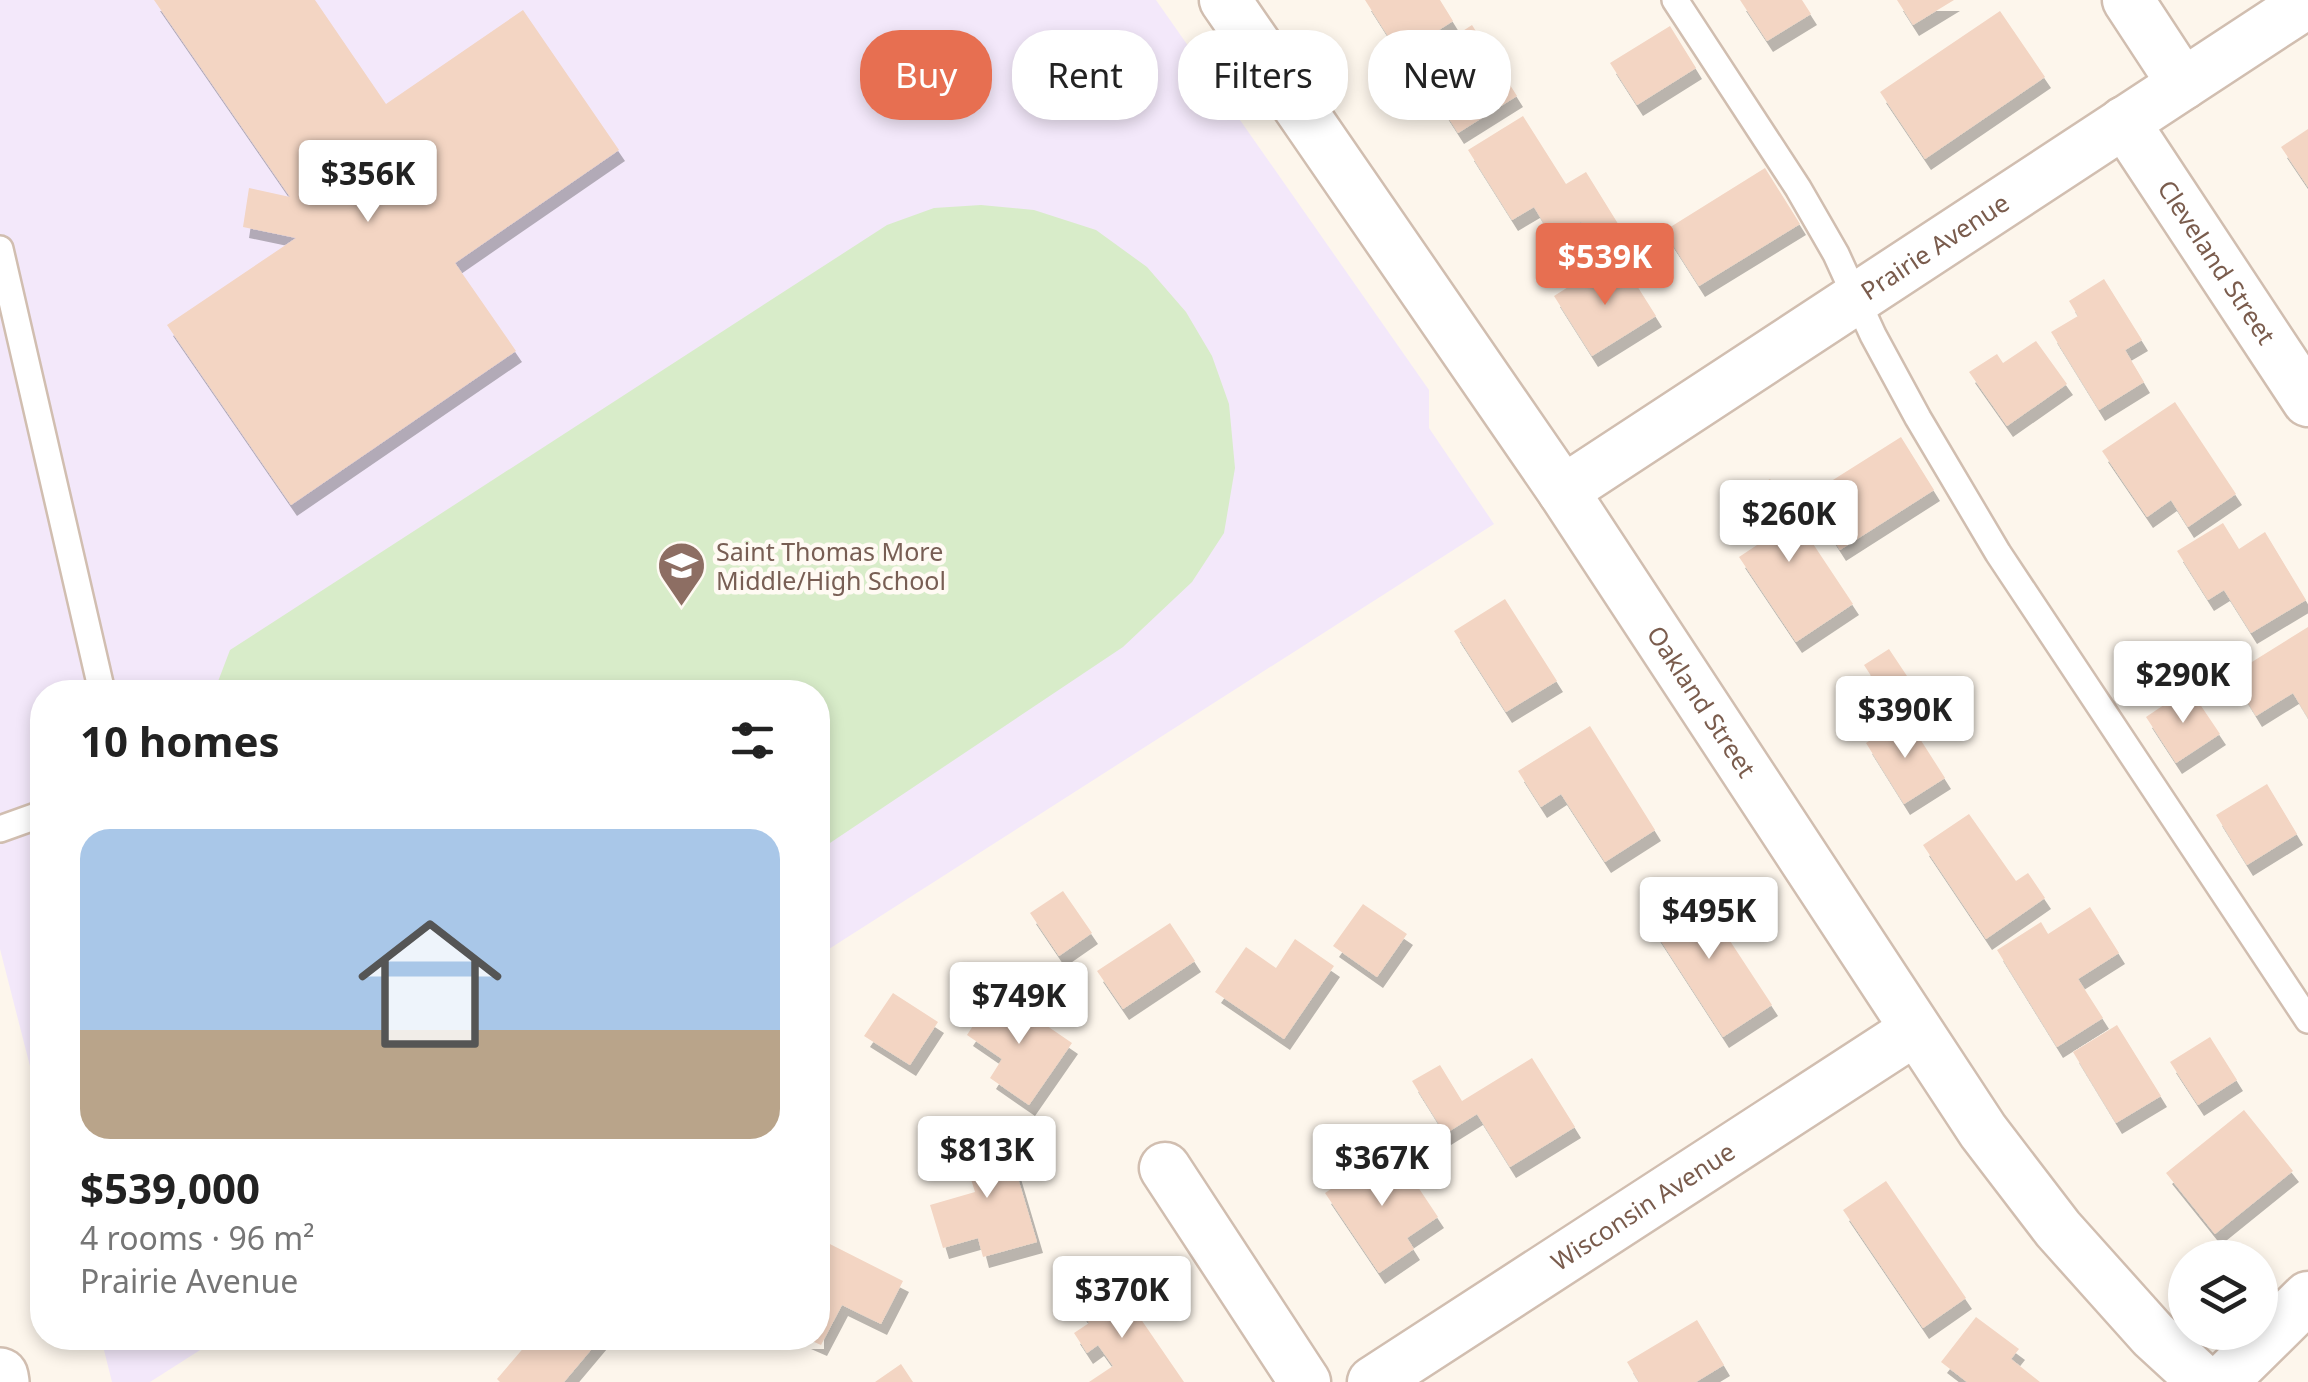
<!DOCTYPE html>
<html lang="en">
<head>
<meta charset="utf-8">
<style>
	:root { --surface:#fff; --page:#f6f6f6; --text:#222; --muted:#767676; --line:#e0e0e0; --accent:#e76f51 }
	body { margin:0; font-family:"Noto Sans",sans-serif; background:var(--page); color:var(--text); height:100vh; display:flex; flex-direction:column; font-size:38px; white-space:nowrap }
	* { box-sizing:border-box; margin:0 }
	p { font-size:32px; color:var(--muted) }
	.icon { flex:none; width:55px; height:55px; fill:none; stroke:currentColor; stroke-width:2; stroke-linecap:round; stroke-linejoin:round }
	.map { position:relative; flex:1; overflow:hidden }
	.panel { position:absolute; left:30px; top:680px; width:800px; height:670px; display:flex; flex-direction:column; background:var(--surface); border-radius:40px; box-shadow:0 5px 15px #0003 }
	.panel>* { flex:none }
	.hud { position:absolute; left:860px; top:30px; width:950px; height:90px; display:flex; gap:20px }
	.buttons { position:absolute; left:2168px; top:1240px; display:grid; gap:20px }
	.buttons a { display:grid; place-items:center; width:110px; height:110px; border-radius:50%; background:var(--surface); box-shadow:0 5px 15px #0003; font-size:50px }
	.price { position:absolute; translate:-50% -85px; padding:0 22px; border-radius:10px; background:#fff; color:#222; font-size:32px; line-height:65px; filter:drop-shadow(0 2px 5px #0008) }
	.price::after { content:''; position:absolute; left:50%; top:60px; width:30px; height:22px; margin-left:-15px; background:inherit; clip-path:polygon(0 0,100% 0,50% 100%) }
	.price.on { background:var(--accent); color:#fff }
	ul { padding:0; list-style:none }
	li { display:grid; align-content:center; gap:20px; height:530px; padding:0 50px }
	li+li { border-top:2px solid var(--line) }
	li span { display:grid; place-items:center; height:310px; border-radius:30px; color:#555 }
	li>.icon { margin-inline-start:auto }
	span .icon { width:180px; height:180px; fill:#fffc; stroke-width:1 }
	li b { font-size:42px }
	h2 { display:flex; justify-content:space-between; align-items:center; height:120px; padding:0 50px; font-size:42px }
	.tag { padding:0 35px; border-radius:40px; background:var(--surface); box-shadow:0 5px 15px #0003; font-size:35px; line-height:90px }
	.tag.on { background:var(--accent); color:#fff }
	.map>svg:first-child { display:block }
	.education { fill:#f3e8fa }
	.green { fill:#d8ecc9 }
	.building { fill:#f3d5c3; filter:url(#shadow) }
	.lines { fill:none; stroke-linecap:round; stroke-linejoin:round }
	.service-casing { stroke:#d1beb0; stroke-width:30 }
	.minor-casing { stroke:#d1beb0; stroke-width:55 }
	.tertiary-casing { stroke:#d1beb0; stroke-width:60 }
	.service { stroke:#fff; stroke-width:25 }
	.minor { stroke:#fff; stroke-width:50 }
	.tertiary { stroke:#fff; stroke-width:55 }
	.labels { text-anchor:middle; stroke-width:9; stroke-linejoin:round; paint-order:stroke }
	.street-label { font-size:25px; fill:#7a5c4d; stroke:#fffaf3 }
	.education-label { font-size:25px; fill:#785e54; stroke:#fffaf3; text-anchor:start }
</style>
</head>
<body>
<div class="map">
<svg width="2308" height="1382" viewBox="0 0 2308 1382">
	<defs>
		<filter id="shadow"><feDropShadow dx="6" dy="11" stdDeviation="0" flood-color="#0004"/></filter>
	</defs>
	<rect width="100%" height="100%" fill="#fdf6ec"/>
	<path class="education" d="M0 0H1156L1429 390V428L1494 524 818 956V692H42V1113L0 949Z
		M101 1338H219L150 1382H112Z"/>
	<path class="green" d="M981 205 1034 210 1096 230 1147 267 1186 312 1212 356 1229 404 1235 468 1224 533 1192 582 1123 647 818 851V692H214L230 650 887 225 934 208Z"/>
	<path class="building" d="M154 0H315L386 104 523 10 619 150 455 263 516 351 291 505 167 325 296 238 243 227 249 188 290 197Z
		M1365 0H1440L1453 21 1400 55Z
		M1740 0H1802L1811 14 1767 41Z
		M1897 0H1954L1913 25Z
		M2000 11 2045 77 1925 159 1880 92Z
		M1472 25 1517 96 1458 133 1435 97 1443 91 1421 58Z
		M1670 26 1696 68 1637 105 1610 63Z
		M1523 116 1566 184 1586 172 1625 235 1599 252 1581 222 1554 240 1534 207 1512 220 1468 150Z
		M2308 129V187L2281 147Z
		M1765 168 1800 224 1699 286 1664 231Z
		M1622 262 1656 316 1592 356 1554 296 1584 277 1588 284Z
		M2104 279 2142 340 2125 350 2144 382 2099 410 2051 332 2078 316 2069 301Z
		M2036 341 2067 384 2007 426 1969 372 1997 354 2003 363Z
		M2175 402 2236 494 2188 527 2171 500 2147 517 2102 451Z
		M1901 437 1934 490 1840 550 1806 497Z
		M1770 479 1853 604 1796 642 1739 557 1760 543 1734 503Z
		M2223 523 2239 549 2265 532 2306 600 2251 633 2224 590 2208 600 2177 551Z
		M1505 599 1557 681 1506 712 1454 631Z
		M2308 627V718L2293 693 2256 716 2231 675Z
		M1889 649 1915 688 1890 705 1864 665Z
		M2189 688 2220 734 2176 763 2146 717Z
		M1906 717 1945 778 1904 804 1866 743Z
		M1590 726 1655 830 1605 862 1561 794 1541 807 1518 771Z
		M2267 784 2297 834 2247 865 2216 815Z
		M1969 814 2016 881 2028 873 2045 898 1986 939 1923 845Z
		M1694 886 1772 1005 1723 1037 1646 918Z
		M1063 891 1092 933 1059 956 1030 913Z
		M1363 904 1407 934 1377 977 1333 946Z
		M2090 907 2119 953 2078 979 2103 1018 2057 1047 1997 950 2041 922 2048 934Z
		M1170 923 1195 961 1123 1009 1097 971Z
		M1295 939 1334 966 1284 1039 1215 992 1246 947 1276 968Z
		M996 991 1072 1043 1029 1105 990 1078 1002 1059 967 1035Z
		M893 993 938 1022 910 1065 864 1036Z
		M2117 1025 2161 1096 2116 1123 2073 1052Z
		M2210 1037 2237 1080 2198 1105 2170 1062Z
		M1532 1058 1575 1127 1510 1167 1477 1114 1445 1134 1412 1081 1440 1065 1462 1101Z
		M2244 1110 2293 1171 2215 1234 2166 1173Z
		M1003 1128 1037 1242 983 1257 978 1238 943 1248 930 1205 975 1192 959 1141Z
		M1392 1148 1438 1217 1407 1238 1414 1249 1379 1273 1325 1193Z
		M1886 1181 1966 1298 1923 1328 1843 1210Z
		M818 1238 903 1281 881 1324 842 1305 821 1345 805 1338H818Z
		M1102 1283 1116 1303 1125 1296 1184 1382H1089L1113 1366 1098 1345 1087 1353 1074 1333 1089 1323 1075 1302Z
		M1976 1317 2019 1349 2011 1359 2040 1382H1967L1941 1362Z
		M1697 1320 1724 1365 1696 1382H1639L1627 1362Z
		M532 1338H601L564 1382H500L497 1379Z
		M901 1364 913 1382H875Z"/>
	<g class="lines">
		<defs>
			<path id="service" d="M1675 0 1798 188 1836 254 1873 335 1918 418 1998 553 2308 1020
				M0 249 102 692
				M0 829 42 814"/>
			<g id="minor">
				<path id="s1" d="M1225 0 1563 491 1983 1131 2058 1229 2153 1335 2204 1382"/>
				<path d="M2128 0 2183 84"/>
				<path id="s2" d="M2124 122 2308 401"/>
				<path id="s3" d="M1563 491 2308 2"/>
				<path d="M1165 1168 1305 1382"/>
				<path id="s4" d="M1373 1382 1915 1030"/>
				<path d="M2222 1382 2308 1297"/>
			</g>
			<path id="tertiary" d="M0 1376 1 1382"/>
		</defs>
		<use href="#service" class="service-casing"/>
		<use href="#minor" class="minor-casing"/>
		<use href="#tertiary" class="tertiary-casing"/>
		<use href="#service" class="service"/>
		<use href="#minor" class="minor"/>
		<use href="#tertiary" class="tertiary"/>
	</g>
	<defs>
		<symbol id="school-pin" viewBox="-11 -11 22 30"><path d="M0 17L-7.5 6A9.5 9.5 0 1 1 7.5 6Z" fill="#8d6e63" stroke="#fffaf3"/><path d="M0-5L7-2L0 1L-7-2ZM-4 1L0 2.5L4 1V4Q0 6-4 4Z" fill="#fff"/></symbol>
	</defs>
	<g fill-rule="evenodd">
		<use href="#school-pin" x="654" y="538" width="55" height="75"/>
	</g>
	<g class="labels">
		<g class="street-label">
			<text dy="9" stroke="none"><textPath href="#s3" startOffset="445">Prairie Avenue</textPath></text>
			<text dy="9" stroke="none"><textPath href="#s2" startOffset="168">Cleveland Street</textPath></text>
			<text dy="9" stroke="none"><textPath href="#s1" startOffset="848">Oakland Street</textPath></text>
			<text dy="9" stroke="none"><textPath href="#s4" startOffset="322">Wisconsin Avenue</textPath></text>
		</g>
		<g class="education-label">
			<text x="716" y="561">Saint Thomas More<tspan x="716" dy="29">Middle/High School</tspan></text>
		</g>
	</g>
</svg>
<div class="buttons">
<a><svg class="icon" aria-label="layers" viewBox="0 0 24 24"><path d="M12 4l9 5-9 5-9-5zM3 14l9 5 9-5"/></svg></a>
</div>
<b class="price" style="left:368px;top:225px">$356K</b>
<b class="price on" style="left:1605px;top:308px">$539K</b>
<b class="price" style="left:1789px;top:565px">$260K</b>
<b class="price" style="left:2183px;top:726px">$290K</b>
<b class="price" style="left:1905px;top:761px">$390K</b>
<b class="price" style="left:1709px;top:962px">$495K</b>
<b class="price" style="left:1019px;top:1047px">$749K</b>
<b class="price" style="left:987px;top:1201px">$813K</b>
<b class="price" style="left:1382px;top:1209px">$367K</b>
<b class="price" style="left:1122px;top:1341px">$370K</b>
<div class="hud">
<a class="tag on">Buy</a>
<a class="tag">Rent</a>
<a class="tag">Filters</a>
<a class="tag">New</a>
</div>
<section class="panel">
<h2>10 homes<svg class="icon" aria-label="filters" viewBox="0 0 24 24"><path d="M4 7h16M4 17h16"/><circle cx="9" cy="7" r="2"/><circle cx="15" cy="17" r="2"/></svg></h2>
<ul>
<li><span style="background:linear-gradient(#a9c7e8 65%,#b9a48a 0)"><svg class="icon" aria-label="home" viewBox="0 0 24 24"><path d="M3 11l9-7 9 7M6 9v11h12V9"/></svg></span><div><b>$539,000</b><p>4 rooms · 96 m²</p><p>Prairie Avenue</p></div></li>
</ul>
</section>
</div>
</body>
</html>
